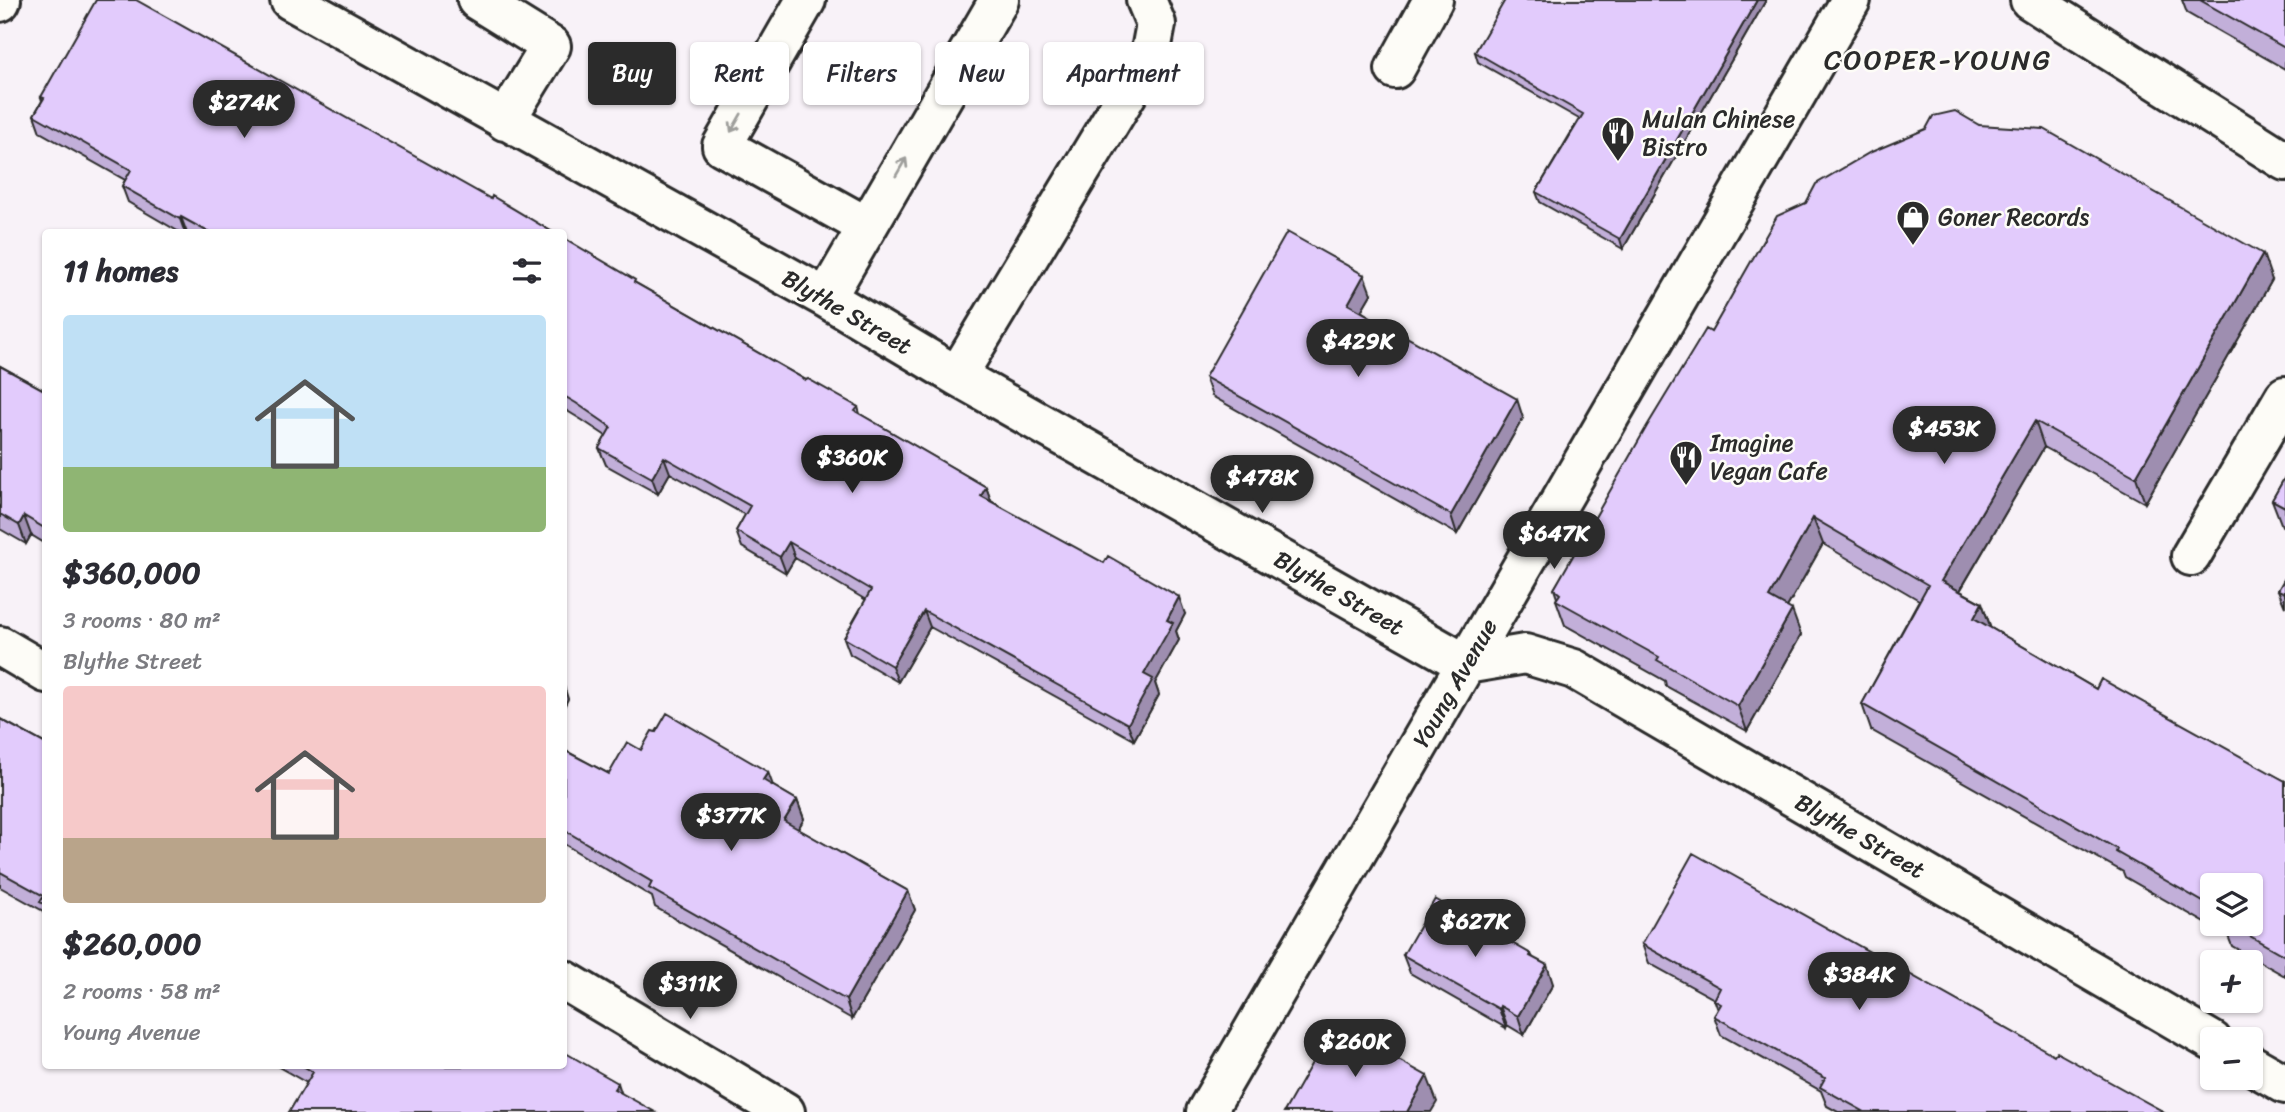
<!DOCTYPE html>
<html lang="en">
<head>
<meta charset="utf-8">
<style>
	:root { --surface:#fff; --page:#f7f7f7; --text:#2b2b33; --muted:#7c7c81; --accent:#2b2b2b }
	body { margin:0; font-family:Sriracha,sans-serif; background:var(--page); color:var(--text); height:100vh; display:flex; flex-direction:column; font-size:26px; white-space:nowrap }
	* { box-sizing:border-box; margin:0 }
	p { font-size:23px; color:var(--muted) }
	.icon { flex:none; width:38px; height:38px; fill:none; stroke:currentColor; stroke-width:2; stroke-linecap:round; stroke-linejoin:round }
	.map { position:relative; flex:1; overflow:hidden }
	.sheet { position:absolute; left:42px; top:229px; width:525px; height:840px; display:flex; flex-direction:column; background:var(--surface); border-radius:7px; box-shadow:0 2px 5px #0004 }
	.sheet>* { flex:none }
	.banner { position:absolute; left:588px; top:42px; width:665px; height:63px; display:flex; gap:14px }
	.tools { position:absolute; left:2200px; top:873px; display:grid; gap:14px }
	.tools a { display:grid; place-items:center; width:63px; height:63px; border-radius:7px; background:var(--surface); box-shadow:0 2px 5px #0004; font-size:35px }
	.price { position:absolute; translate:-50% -60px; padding:0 16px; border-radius:24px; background:var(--accent); color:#fff; font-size:23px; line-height:46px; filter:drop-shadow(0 2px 4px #0008) }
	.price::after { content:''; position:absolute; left:50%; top:42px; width:21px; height:16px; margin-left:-10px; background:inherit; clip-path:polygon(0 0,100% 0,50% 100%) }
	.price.on { background:#222; color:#fff }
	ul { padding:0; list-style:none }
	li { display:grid; align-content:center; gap:14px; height:371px; padding:0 21px }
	li span { display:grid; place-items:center; height:217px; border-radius:7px; color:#555 }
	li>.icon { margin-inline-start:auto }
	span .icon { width:126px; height:126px; fill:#fffc; stroke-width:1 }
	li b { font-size:30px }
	h2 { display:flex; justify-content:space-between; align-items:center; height:84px; padding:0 21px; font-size:30px }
	.chip { padding:0 24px; border-radius:7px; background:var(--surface); box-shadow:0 2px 5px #0004; font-size:24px; line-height:63px }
	.chip.on { background:var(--accent); color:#fff }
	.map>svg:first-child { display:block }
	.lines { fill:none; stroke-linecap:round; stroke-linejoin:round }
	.minor-casing { stroke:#2b2b2b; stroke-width:44 }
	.major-casing { stroke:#2b2b2b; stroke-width:44 }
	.minor { stroke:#fdfcf7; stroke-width:38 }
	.major { stroke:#fdfcf7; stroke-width:38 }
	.wall { fill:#c2afd9; stroke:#2b2b2b; stroke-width:2; fill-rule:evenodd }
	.shaded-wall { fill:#9e8eb0; stroke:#2b2b2b; stroke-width:2 }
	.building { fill:#e2cbfc; stroke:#2b2b2b; stroke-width:2 }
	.oneway { stroke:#9e9e9b }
	.labels { text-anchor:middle; stroke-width:5; stroke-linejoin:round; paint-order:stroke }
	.poi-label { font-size:24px; fill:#2b2b2b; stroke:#fdfcf7; text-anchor:start }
	.street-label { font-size:24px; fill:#2b2b2b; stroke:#fdfcf7 }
	.quarter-label { font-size:28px; letter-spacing:2px; fill:#2b2b2b; stroke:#fdfcf7 }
</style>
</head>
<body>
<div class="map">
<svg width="2285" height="1112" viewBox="0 0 2285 1112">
	<rect width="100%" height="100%" fill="#f8f2f8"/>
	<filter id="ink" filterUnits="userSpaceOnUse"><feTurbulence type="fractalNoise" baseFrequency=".0143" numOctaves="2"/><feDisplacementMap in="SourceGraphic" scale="14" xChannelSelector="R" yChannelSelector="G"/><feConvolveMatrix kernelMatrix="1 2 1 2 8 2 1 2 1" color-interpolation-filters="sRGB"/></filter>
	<g filter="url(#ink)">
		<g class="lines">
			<defs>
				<path id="minor" d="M290 0 826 298 957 376 1466 664 1525 654 1574 669 2212 1041
					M477 0 551 46 505 121
					M806 0 722 146 866 226
					M0 2 1 0
					M1395 69 1433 0
					M826 298 999 0
					M957 376 1150 56 1156 24 1146 0
					M2191 556 2285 396
					M0 646 46 673
					M564 980 785 1112
					M2250 1064 2285 1084
					M1206 1112 1851 0"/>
				<path id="major" d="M2030 0 2285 161"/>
			</defs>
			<use href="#minor" class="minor-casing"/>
			<use href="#major" class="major-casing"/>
			<use href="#minor" class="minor"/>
			<use href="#major" class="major"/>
		</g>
		<path class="wall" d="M1766 0 1623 249 1540 202 1536 192 1579 119 1478 62 1475 52Z
			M2182 0H2285V69L2187 13Z
			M41 97 491 199 554 233H181L128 202 122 186 125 180 40 132 34 115 42 101Z
			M1979 125 2272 280 2145 503 2044 447 1960 591 1982 603 1991 628 2096 689 2285 781V976L2232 946 2228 936 2125 877 2123 872 1871 730 1862 704 1919 600 1823 544 1787 607 1801 635 1747 731 1666 686 1665 681 1565 625 1556 600 1557 598 1554 589 1711 332ZM2212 886 2250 924H2212Z
			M564 238 636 283 806 380 858 407 860 414 986 487 991 501 1185 614 1176 631 1179 640 1155 683 1159 695 1134 740 930 627 898 682 850 654 844 638 866 600 795 558 786 573 742 547 736 531 745 515 670 473 658 494 606 465 599 448 606 436 582 420 564 409Z
			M1371 294 1361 311 1523 418 1457 534 1212 396 1205 377Z
			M0 366 46 391V544L31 535 26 544 0 529Z
			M2285 477V527L2282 526 2272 500Z
			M2285 578V607L2278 590Z
			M0 719 46 744V917L43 911 0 887Z
			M564 750 609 774 641 750 773 786 797 800 804 819 798 829 908 891 915 910 852 1019 655 907 652 897 564 844Z
			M1642 944 2054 1055 2164 1112H1838L1827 1106 1821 1091 1721 1035 1714 1016 1718 1010 1714 999 1649 963Z
			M1531 954 1533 958 1553 984 1524 1035 1507 1025 1506 1028 1410 973 1403 955Z
			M277 1066H564L307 1083Z"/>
		<path class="shaded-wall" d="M1757 0H1766L1623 249 1620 239Z
			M181 217 187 233H185L180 219Z
			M2263 254 2272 280 2145 503 2136 477Z
			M1364 275 1371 294 1354 323 1348 304Z
			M1517 399 1523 418 1457 534 1451 515Z
			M2035 421 2044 447 1951 606 1941 581Z
			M664 457 670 473 658 494 652 478Z
			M986 487 992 503 981 496Z
			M24 516 31 535 26 544 19 525Z
			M1813 518 1823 544 1778 623 1769 597Z
			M789 542 795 558 786 573 780 557Z
			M1179 597 1185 614 1176 631 1179 640 1155 683 1159 695 1134 740 1128 724 1144 674 1167 620Z
			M1982 603 1991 629 1974 618Z
			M1792 610 1801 635 1747 731 1738 706Z
			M924 611 930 627 898 682 892 666Z
			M564 686 568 699 564 707Z
			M768 772 775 791 763 780Z
			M797 800 804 819 791 840 784 821Z
			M908 891 915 910 852 1019 846 1000Z
			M1547 965 1553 984 1524 1035 1518 1016Z
			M1500 1006 1507 1025 1506 1028 1499 1009Z
			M1427 1076 1437 1102 1431 1112H1407Z
			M618 1083 624 1101 614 1089Z"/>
		<path class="building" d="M96 0H136L491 199 492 196 554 233H210L181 217 180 219 122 186 131 170 34 115 44 98 41 97Z
			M1505 0H1757L1620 239 1536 192 1583 114 1475 52Z
			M2200 0H2285V48Z
			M1955 111 1979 125 2044 129 2263 254 2136 477 2035 421 1941 581 1982 603 1974 618 2096 689 2101 679 2285 781V956L2229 924H2250V886H2212V907L2116 852 2117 849 1862 704 1928 585 1813 518 1769 597 1792 610 1738 706 1657 660 1659 657 1556 600 1560 594 1554 589 1647 426 1706 329 1711 332 1777 216 1806 203 1816 184 1869 153 1926 129 1933 116Z
			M1287 232 1364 275 1348 304 1517 399 1451 515 1205 377Z
			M564 238 635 280 634 282 806 380 808 379 858 407 855 411 986 487 981 496 1104 563 1108 556 1179 597 1167 620 1173 623 1144 674 1153 679 1128 724 924 611 892 666 844 638 871 590 789 542 780 557 736 531 750 506 664 457 652 478 599 448 611 427 576 403 564 396Z
			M0 366 46 391V529L24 516 19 525 0 514Z
			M2285 477V507L2272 500Z
			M2285 578V593L2278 590Z
			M667 713 768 772 763 780 797 800 784 821 908 891 846 1000 649 888 652 882 564 830V750L609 774 627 742 641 750 652 731 656 732Z
			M0 719 46 744V905L40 902 44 896 0 872Z
			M1693 853 2054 1055 2056 1052 2164 1112H1865L1820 1087 1825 1078 1714 1016 1721 1004 1714 1000 1720 988 1642 944Z
			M1435 899 1531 954 1530 956 1547 965 1518 1016 1500 1006 1499 1009 1403 955Z
			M1334 1024 1427 1076 1407 1112H1284Z
			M564 1052 618 1083 614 1089 655 1112H289L313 1072 303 1066H564Z"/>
		<defs><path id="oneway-shaft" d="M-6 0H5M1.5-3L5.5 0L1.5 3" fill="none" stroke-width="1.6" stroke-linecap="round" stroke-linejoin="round" transform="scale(1.75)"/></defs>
		<g class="oneway">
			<use href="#oneway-shaft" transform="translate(736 123) rotate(120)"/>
			<use href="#oneway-shaft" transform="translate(901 167) rotate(-60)"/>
		</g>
	</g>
	<defs>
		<symbol id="restaurant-pin" viewBox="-11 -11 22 30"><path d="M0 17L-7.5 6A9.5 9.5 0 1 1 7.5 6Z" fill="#2b2b2b" stroke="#fdfcf7"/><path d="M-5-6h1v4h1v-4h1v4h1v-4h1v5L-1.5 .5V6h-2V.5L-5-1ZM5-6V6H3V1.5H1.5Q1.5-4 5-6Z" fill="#fff"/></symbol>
		<symbol id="shop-pin" viewBox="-11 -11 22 30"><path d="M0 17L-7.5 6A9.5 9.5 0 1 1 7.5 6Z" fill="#2b2b2b" stroke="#fdfcf7"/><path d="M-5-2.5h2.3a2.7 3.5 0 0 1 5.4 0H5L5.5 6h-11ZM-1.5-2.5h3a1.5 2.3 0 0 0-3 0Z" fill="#fff"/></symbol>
	</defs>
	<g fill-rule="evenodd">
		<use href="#restaurant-pin" x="1599" y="114" width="38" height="52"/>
		<use href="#shop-pin" x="1894" y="198" width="38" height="52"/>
		<use href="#restaurant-pin" x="1667" y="438" width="38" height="52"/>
	</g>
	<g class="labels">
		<g class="poi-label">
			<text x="1642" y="127">Mulan Chinese<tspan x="1642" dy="28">Bistro</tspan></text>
			<text x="1938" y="225">Goner Records</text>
			<text x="1710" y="451">Imagine<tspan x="1710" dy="28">Vegan Cafe</tspan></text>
		</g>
		<g class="street-label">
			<text transform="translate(847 312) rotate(30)" y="8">Blythe Street</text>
			<text transform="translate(1339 593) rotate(30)" y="8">Blythe Street</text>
			<text transform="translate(1455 683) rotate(-60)" y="8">Young Avenue</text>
			<text transform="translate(1860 836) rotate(30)" y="8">Blythe Street</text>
		</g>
		<g class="quarter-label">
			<text x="1938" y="69">COOPER-YOUNG</text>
		</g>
	</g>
</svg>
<div class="tools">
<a><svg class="icon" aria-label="layers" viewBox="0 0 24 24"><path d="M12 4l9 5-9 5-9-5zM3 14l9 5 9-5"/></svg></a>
<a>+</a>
<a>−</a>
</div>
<b class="price" style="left:244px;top:140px">$274K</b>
<b class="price" style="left:1358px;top:379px">$429K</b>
<b class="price" style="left:1944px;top:466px">$453K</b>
<b class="price on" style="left:852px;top:495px">$360K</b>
<b class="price" style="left:1262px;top:515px">$478K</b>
<b class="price" style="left:1554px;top:571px">$647K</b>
<b class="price" style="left:731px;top:853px">$377K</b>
<b class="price" style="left:1475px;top:959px">$627K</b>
<b class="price" style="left:1859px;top:1012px">$384K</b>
<b class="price" style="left:690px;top:1021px">$311K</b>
<b class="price" style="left:1355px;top:1079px">$260K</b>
<div class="banner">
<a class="chip on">Buy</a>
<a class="chip">Rent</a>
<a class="chip">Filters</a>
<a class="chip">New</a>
<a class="chip">Apartment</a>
</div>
<section class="sheet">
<h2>11 homes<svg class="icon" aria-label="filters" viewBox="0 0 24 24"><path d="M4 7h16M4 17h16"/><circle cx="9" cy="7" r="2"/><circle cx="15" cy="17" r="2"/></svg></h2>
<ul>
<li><span style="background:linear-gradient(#bfe0f5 70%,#8fb573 0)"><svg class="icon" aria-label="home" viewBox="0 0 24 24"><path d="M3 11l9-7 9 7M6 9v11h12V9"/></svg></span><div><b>$360,000</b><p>3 rooms · 80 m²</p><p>Blythe Street</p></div></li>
<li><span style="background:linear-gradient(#f6c9c9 70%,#b9a48a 0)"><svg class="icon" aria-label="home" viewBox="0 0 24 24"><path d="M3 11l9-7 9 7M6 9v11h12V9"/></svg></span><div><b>$260,000</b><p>2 rooms · 58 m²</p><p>Young Avenue</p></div></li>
</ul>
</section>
</div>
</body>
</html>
